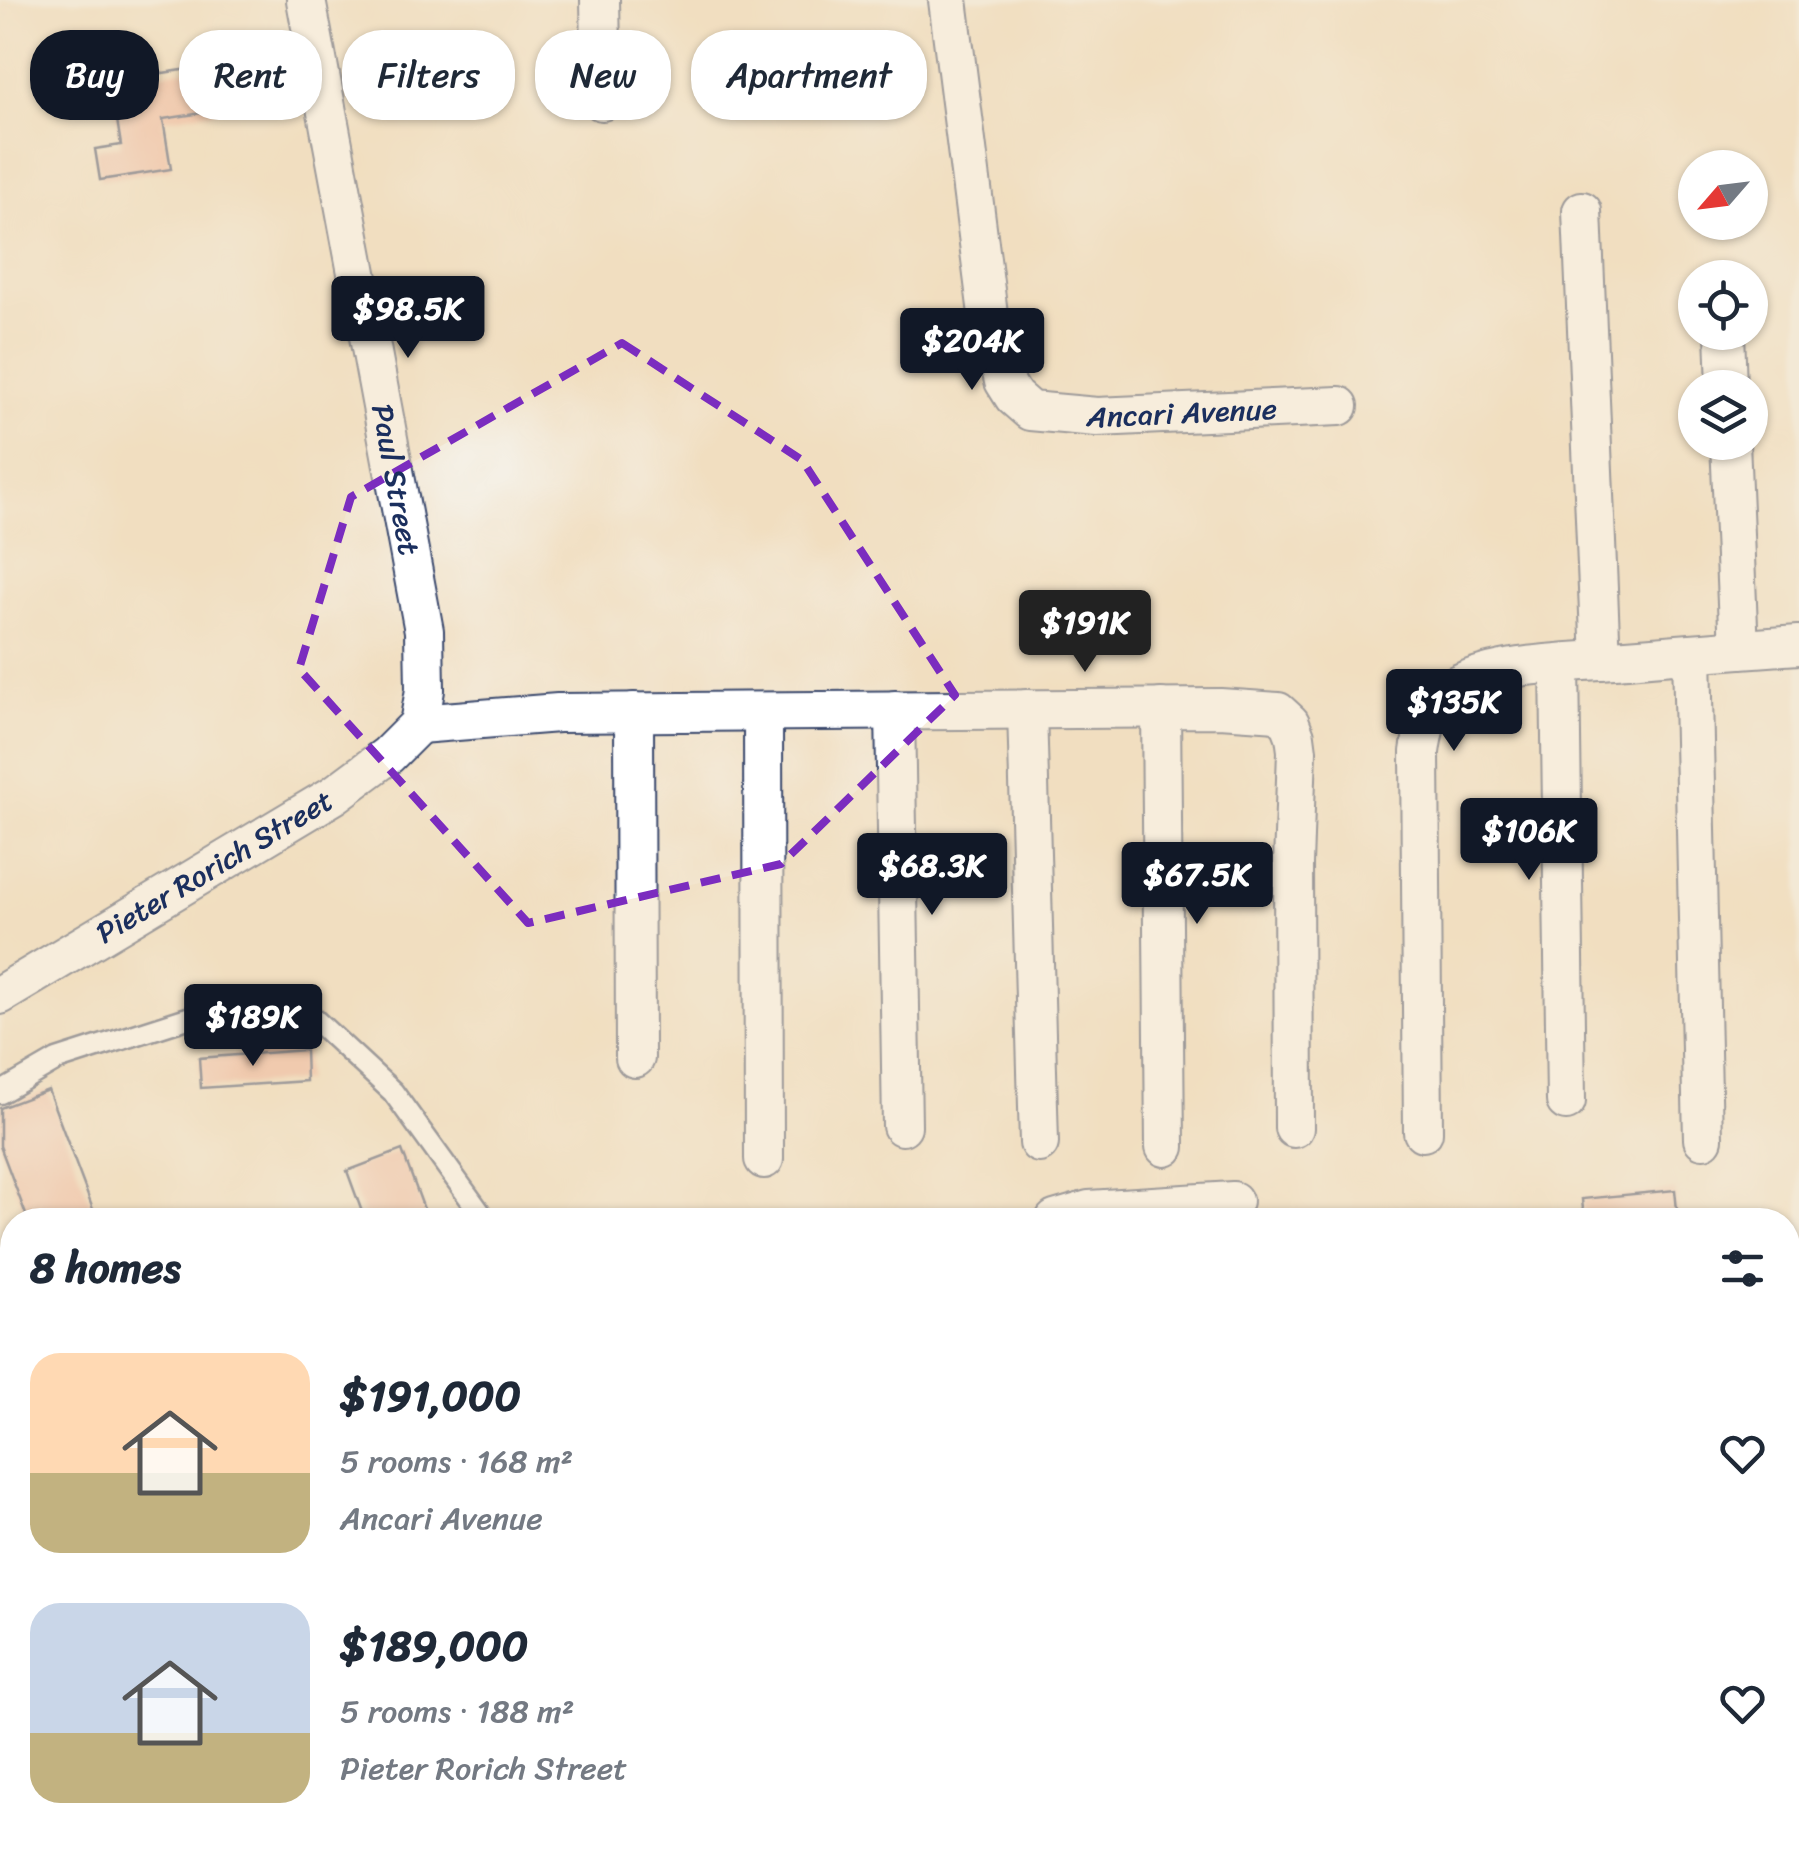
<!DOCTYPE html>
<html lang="en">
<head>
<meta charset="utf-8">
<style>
	:root { --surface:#fff; --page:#f2f2f3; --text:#1f2937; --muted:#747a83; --accent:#111827 }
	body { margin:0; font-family:Sriracha,sans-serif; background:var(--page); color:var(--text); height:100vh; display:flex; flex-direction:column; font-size:38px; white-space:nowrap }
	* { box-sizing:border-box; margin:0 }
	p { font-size:32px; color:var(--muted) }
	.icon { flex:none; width:55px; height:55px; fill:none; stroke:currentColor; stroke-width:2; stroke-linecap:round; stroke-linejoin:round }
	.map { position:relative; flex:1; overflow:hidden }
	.sheet { position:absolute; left:0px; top:1208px; width:1800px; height:642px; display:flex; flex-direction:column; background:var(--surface); border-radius:40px 40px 0 0; box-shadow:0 2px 8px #0004 }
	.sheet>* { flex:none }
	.guide { position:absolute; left:30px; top:30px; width:1000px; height:90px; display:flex; gap:20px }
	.needle { width:65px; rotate:242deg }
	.buttons { position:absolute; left:1678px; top:150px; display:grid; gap:20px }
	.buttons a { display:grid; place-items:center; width:90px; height:90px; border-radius:50%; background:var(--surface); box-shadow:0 2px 8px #0004; font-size:50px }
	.price { position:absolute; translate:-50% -85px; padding:0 22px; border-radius:10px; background:var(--accent); color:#fff; font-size:32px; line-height:65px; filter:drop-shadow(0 2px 5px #0008) }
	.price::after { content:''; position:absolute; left:50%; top:60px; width:30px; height:22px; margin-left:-15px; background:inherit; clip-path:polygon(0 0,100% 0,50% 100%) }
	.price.on { background:#222; color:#fff }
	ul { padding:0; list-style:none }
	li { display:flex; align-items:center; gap:30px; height:250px; padding:0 30px }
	li span { display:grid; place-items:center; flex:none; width:280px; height:200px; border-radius:30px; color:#555 }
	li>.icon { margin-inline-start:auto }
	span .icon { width:120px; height:120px; fill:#fffc; stroke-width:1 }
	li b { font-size:42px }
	h2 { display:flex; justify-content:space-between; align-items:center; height:120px; padding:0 30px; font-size:42px }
	.chip { padding:0 35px; border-radius:40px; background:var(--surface); box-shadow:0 2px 8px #0004; font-size:35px; line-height:90px }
	.chip.on { background:var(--accent); color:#fff }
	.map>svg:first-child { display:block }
	.building { fill:#f0b19a }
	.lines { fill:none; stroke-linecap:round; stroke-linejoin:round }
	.service-casing { stroke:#3b496d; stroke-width:25 }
	.minor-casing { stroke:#3b496d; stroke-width:42 }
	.service { stroke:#fff; stroke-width:20 }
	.minor { stroke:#fff; stroke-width:38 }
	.marked { fill:none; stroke:#7b2cbf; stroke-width:8; stroke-dasharray:20 12; stroke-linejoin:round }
	.labels { text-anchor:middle; stroke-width:8; stroke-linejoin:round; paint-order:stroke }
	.street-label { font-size:30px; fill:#1b2f5e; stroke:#f6f6f2 }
</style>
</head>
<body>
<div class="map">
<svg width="1799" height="1849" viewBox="0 0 1799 1849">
	<rect width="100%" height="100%" fill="#f6f6f2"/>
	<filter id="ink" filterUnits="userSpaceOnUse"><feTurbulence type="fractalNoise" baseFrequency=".01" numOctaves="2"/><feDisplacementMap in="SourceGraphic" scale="20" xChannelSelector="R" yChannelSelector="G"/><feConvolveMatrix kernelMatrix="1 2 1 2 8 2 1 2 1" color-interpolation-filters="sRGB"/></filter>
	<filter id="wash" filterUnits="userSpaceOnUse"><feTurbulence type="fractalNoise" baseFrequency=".0048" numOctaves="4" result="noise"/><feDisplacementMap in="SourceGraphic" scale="40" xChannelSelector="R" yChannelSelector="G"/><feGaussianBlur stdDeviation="2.25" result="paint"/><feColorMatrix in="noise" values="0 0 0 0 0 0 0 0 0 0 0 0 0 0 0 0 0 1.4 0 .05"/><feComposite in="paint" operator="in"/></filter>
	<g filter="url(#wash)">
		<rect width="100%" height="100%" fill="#f1dec0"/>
		<g id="blocks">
			<path class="building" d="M138 46 143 76 273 56 280 101 163 119 171 169 100 180 95 149 121 145 106 51Z
				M305 1050 306 1081 201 1088 199 1058Z
				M48 1090 97 1220H28L0 1146V1108Z
				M402 1150 428 1220H365L347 1171Z
				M1675 1190 1678 1220H1584L1582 1199Z
				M1799 1277V1348L1790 1350 1793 1370H1788V1279Z
				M0 1401 12 1434V1501L0 1505Z
				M12 1525V1553L3 1528Z
				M0 1561 12 1594V1665L0 1670Z
				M1799 1807V1849H1762L1761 1838H1788V1808Z
				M110 1838H173L177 1849H115Z
				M253 1838H319L323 1849H258Z
				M388 1838H450L454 1849H393Z"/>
		</g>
	</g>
	<g filter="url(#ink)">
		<use href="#blocks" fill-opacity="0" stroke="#3b496d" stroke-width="2.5"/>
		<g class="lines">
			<defs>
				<path id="service" d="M0 1093 57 1060 197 1015 298 1004 393 1092 484 1218
					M0 1836 8 1849"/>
				<g id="minor">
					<path id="s1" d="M306 0 424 631 425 690 419 724"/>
					<path d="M600 0 602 101"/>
					<path id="s2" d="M948 0 988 314 1004 381 1014 397 1030 411 1097 417 1339 406"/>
					<path d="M1582 211 1601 660"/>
					<path d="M1725 332 1727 388"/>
					<path d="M1730 442 1739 649"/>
					<path d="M1692 653 1703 1139"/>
					<path d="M1560 663 1566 1101"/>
					<path d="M1161 708 1165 1147"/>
					<path d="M1027 709 1039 1143"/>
					<path d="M895 710 902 1126"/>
					<path d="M634 712 635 1058"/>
					<path d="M763 712 764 1159"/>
					<path d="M419 724 558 713 1220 708 1278 712 1290 723 1295 736 1297 751 1293 864 1294 1128"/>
					<path id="s3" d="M0 995 334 795 388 755 419 724"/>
					<path d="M1423 1132 1420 752C1423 730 1428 703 1448 690 1489 663 1565 663 1614 659 1676 654 1737 649 1799 645"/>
					<path d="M1055 1220 1089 1210 1233 1201"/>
					<path d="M1130 1838 1132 1849"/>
				</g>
			</defs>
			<use href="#service" class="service-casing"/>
			<use href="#minor" class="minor-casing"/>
			<use href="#service" class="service"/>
			<use href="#minor" class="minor"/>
		</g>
	</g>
	<path d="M0 0H1799V1849H0ZM622 343 802 460 955 695 781 864 528 923 299 669 351 497Z" fill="#f1dec0" fill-opacity=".55" fill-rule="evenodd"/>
	<path class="marked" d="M622 343 802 460 955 695 781 864 528 923 299 669 351 497Z"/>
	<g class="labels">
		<g class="street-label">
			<text dy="10" stroke="none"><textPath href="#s2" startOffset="578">Ancari Avenue</textPath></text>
			<text dy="10" stroke="none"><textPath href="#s1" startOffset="488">Paul Street</textPath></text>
			<text dy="10" stroke="none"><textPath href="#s3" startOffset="250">Pieter Rorich Street</textPath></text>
		</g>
	</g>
</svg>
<div class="buttons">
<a><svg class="needle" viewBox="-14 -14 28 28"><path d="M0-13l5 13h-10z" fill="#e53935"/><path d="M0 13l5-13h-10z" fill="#747a83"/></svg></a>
<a><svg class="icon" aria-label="locate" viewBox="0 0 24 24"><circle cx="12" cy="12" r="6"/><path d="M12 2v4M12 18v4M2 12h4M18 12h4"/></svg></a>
<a><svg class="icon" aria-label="layers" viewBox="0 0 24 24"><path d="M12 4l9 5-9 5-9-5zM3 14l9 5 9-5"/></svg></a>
</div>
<b class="price" style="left:408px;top:361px">$98.5K</b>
<b class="price" style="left:972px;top:393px">$204K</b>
<b class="price on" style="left:1085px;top:675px">$191K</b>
<b class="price" style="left:1454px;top:754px">$135K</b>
<b class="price" style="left:1529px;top:883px">$106K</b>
<b class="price" style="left:932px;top:918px">$68.3K</b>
<b class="price" style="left:1197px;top:927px">$67.5K</b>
<b class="price" style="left:253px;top:1069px">$189K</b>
<div class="guide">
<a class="chip on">Buy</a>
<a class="chip">Rent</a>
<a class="chip">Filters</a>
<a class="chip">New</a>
<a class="chip">Apartment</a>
</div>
<section class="sheet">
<h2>8 homes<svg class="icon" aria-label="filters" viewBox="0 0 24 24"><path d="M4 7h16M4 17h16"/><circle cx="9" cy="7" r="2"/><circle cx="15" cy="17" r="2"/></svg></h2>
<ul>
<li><span style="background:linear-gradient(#ffd9b3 60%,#c2b280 0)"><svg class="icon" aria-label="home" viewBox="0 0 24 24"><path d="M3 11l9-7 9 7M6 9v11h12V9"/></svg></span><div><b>$191,000</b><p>5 rooms · 168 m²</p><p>Ancari Avenue</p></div><svg class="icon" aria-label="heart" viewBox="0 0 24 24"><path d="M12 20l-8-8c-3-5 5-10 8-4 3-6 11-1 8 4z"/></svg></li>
<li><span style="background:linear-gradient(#c9d6e8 65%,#c2b280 0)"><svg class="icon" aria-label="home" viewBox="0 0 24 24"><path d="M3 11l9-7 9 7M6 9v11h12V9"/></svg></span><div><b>$189,000</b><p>5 rooms · 188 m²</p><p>Pieter Rorich Street</p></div><svg class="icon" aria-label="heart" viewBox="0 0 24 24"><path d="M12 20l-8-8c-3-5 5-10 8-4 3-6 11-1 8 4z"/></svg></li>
</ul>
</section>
</div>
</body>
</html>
